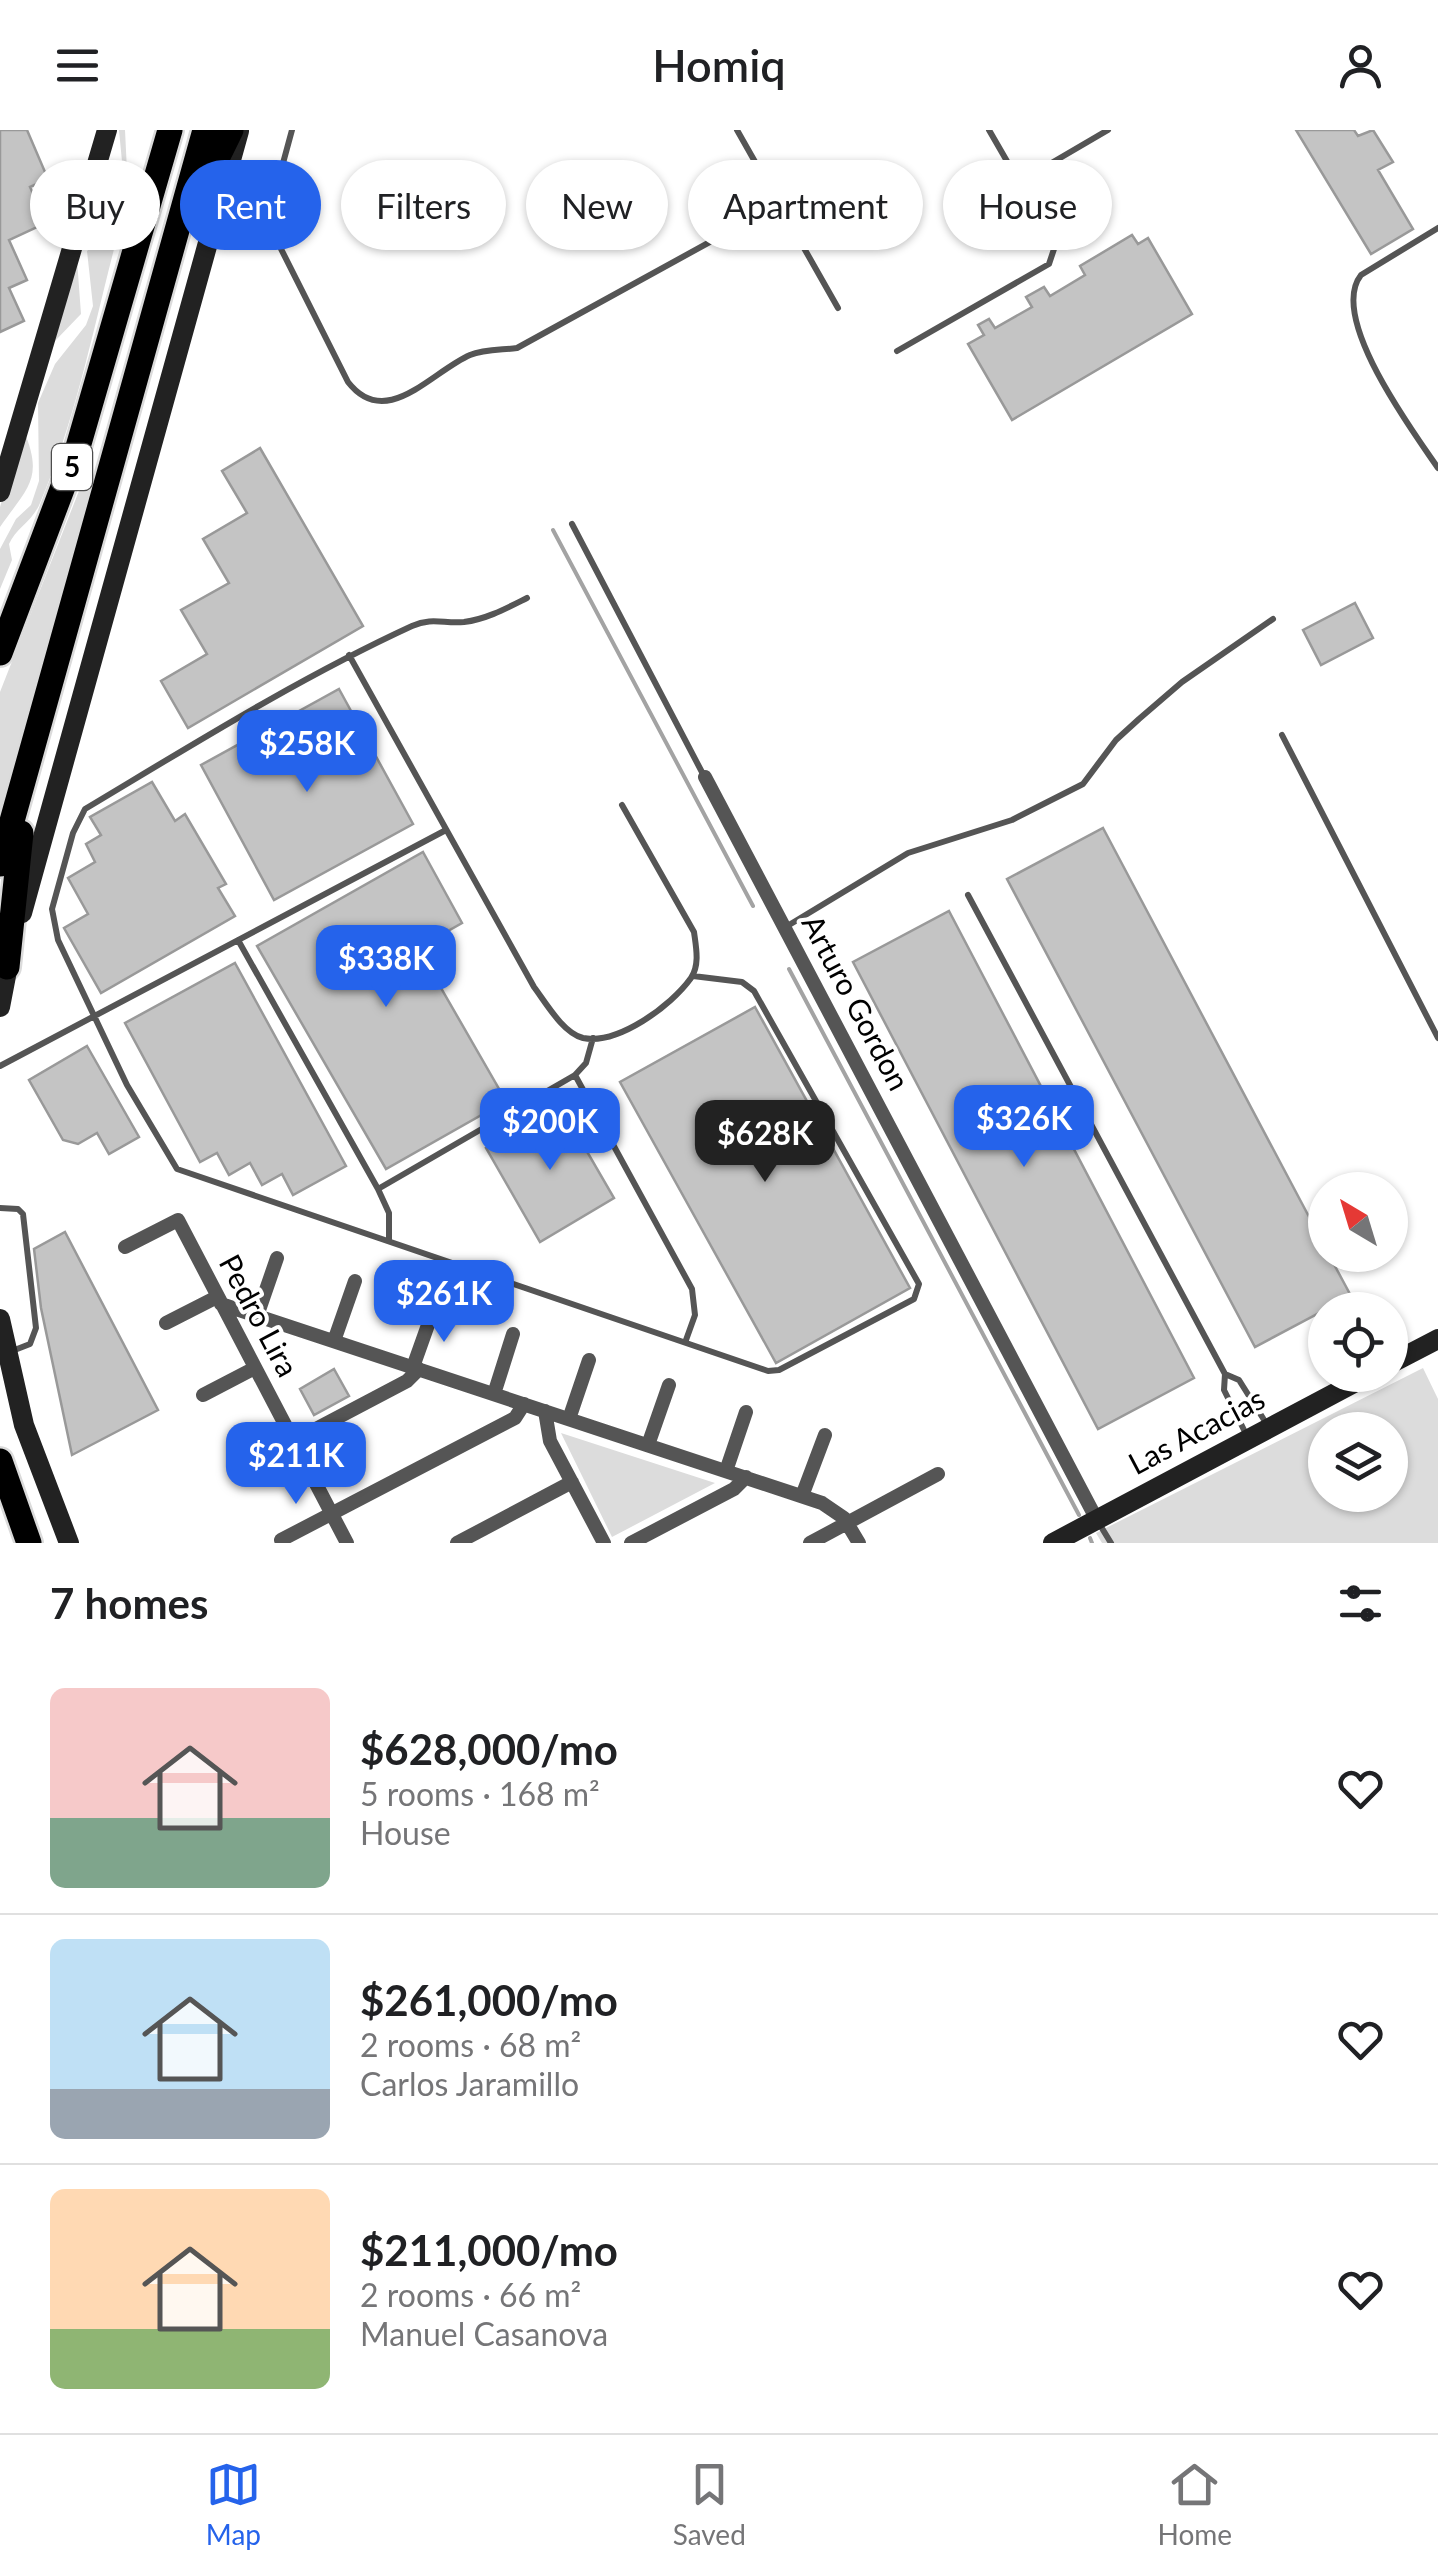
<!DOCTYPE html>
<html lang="en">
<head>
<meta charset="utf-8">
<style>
	:root { --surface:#fff; --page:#f2f2f2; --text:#202124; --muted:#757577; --line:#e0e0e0; --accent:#2563eb }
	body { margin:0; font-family:Lato,sans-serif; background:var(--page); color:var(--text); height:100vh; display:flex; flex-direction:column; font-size:38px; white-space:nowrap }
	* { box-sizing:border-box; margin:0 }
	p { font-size:32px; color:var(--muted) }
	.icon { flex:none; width:55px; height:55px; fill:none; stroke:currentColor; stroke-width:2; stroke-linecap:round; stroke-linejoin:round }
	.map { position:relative; height:1413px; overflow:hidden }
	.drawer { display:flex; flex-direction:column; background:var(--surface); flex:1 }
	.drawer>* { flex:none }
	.banner { position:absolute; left:30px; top:30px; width:1380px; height:90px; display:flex; gap:20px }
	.needle { width:65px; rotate:322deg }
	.tools { position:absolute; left:1308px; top:1042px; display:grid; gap:20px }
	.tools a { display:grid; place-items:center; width:100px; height:100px; border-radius:50%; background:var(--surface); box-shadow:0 2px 8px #0004; font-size:50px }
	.price { position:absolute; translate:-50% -85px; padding:0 22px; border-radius:20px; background:var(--accent); color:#fff; font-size:32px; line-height:65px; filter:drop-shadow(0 2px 5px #0008) }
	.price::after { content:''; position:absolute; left:50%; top:60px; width:30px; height:22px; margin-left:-15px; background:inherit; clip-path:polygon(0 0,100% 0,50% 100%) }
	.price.selected { background:#222; color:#fff }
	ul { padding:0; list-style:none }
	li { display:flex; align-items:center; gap:30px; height:250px; padding:0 50px }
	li+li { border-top:2px solid var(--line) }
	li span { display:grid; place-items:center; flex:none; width:280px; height:200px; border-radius:15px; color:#555 }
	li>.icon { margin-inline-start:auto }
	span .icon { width:120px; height:120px; fill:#fffc; stroke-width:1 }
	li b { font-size:42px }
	h2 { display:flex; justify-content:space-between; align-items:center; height:120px; padding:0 50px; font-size:42px }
	.tag { padding:0 35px; border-radius:45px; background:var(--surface); box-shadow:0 2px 8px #0004; font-size:35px; line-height:90px }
	.tag.selected { background:var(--accent); color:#fff }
	header { display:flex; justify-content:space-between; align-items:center; height:130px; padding:0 50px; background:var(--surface); font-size:45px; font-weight:600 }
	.tab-bar { display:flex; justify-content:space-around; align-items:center; height:140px; border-top:2px solid var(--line); background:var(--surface); font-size:28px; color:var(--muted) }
	.tab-bar a { display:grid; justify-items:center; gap:5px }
	.tab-bar .selected { color:var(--accent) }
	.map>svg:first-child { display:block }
	.green { fill:#dcdcdc; fill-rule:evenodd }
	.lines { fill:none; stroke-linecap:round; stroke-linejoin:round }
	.stream { stroke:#a3a3a3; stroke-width:4 }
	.building { fill:#c4c4c4; stroke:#999; stroke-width:2.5 }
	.highway-casing { stroke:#dbdbdb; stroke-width:30 }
	.lane { stroke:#555; stroke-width:6 }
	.street { stroke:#555; stroke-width:14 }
	.secondary { stroke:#222; stroke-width:20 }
	.highway { stroke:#000; stroke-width:25 }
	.labels { text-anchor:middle; stroke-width:8; stroke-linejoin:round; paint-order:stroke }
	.shield { fill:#fff; stroke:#4c4c4c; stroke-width:2.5 }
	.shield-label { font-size:28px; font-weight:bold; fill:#000 }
	.street-label { font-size:30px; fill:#000; stroke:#fff }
</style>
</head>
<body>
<header><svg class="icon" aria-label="menu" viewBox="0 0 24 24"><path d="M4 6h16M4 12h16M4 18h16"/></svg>Homiq<svg class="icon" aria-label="person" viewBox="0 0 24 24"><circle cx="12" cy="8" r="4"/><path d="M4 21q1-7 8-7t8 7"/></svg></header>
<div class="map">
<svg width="1438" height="1413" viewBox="0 0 1438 1413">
	<rect width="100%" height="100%" fill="#fff"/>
	<path class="green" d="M119 0H125L127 41 122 64 107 89 82 115 77 130 81 184 55 211 82 96 114 68 123 42Z
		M113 98 119 100C95 190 77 287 40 373 33 391 16 398 9 414L12 430 0 459V419L16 389 31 375 39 351 38 273 55 234 86 195 93 176 87 121Z
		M23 299C45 349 27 358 0 397V377Z
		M86 343 98 348 0 690V562Z
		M1423 1238 1438 1269V1413H1102L1096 1403ZM1325 1300H1390V1365H1325Z
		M561 1303 715 1353 612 1407Z"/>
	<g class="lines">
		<path class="stream" d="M553 400 753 776
			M789 839 1079 1385
			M1090 1408 1092 1413"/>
	</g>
	<path class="building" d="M0 0H27L48 49 30 57 46 93 9 110 27 150 9 158 24 191 0 202Z
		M1296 0H1354L1358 6 1373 0 1393 32 1378 40 1413 99 1371 124Z
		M1132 105 1138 114 1148 108 1192 184 1012 290 968 214 984 205 978 195 989 189 995 198 1032 177 1026 167 1044 157 1050 166 1085 145 1080 136Z
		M260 318 363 496 188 598 161 551 207 524 181 480 229 453 203 409 247 383 222 341Z
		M1355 473 1373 508 1321 535 1303 500Z
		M339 559 413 694 274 770 201 635Z
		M152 652 175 691 185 684 226 754 218 758 235 786 101 863 64 798 88 784 68 748 95 732 86 714 101 705 90 687Z
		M1103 698 1325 1117V1125H1329L1351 1166 1255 1217 1007 749Z
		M423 722 462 793 418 818 506 971 386 1039 257 816Z
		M949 781 1194 1248 1098 1299 853 832Z
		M235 833 346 1036 293 1065 282 1044 262 1055 250 1033 229 1045 217 1023 200 1032 125 893Z
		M755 877 910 1158 776 1233 620 952Z
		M87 916 139 1007 109 1024 97 1003 78 1014 63 1010 29 950Z
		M560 975 614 1068 540 1112 486 1018Z
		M65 1102 158 1280 72 1325 41 1178 34 1119Z
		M334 1239 349 1266 314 1285 300 1259Z"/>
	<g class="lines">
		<defs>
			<path id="highway" d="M199 65 231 0
				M0 523 78 317 170 0
				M0 734 205 0
				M7 837 21 703
				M0 1331 29 1413"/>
		</defs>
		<use href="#highway" class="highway-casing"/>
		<path class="lane" d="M292 0 273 70 272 101 348 252C386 301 431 242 470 225 484 219 502 220 517 218L779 74
			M737 0 838 178
			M989 0 1019 52 1108 0
			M1438 98 1361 145C1328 187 1412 300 1438 338
			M897 221 1049 134 1055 116 1019 52
			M572 394 704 646
			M527 468C507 478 487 489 464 492 444 494 432 487 412 496 299 548 192 615 85 679L73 703 52 779 58 810 127 955 177 1039 768 1241 779 1240 914 1169 919 1154 754 861 742 852 693 846
			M349 525 534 857C546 873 563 903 583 908 618 915 671 876 691 848 700 835 696 817 694 802L622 675
			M1282 605 1438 908
			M968 765 1225 1244 1224 1260 1246 1304
			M784 798 908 723 1012 690 1083 654 1116 610 1139 589 1182 552 1273 489
			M238 810 378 1059 389 1083V1109
			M0 936 446 700
			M575 945 692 1159 695 1185 686 1210
			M378 1059 575 945 586 933 593 908
			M0 1078 18 1079 23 1084 36 1198 30 1214 12 1221
			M1225 1244 1239 1250 1266 1293
			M1100 1395 1111 1413"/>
		<path class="street" d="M705 647 1097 1390
			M125 1117 178 1090 347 1413
			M221 1174 822 1373 844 1388 859 1413
			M257 1186 277 1128
			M166 1193 217 1167
			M334 1211 355 1151
			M413 1237 434 1178
			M494 1264 513 1204
			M203 1265 255 1238
			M545 1281 550 1311 604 1413
			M569 1289 589 1230
			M648 1315 669 1255
			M242 1338 407 1251 419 1239
			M726 1341 746 1282
			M802 1366 825 1305
			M281 1410 515 1288 524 1274
			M457 1413 572 1352
			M631 1413 734 1359 746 1347
			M810 1413 938 1344"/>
		<path class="secondary" d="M0 362 107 0
			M22 783 239 1
			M0 877 10 825
			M0 1189 24 1295 69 1413
			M1390 1234 1438 1209
			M1053 1413 1369 1245"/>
		<use href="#highway" class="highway"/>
	</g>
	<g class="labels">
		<rect class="shield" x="52" y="314" width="40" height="46" rx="8"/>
		<g class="shield-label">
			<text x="72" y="347">5</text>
		</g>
		<g class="street-label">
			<text transform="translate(855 873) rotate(62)" y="10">Arturo Gordon</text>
			<text transform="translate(258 1186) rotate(62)" y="10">Pedro Lira</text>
			<text transform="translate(1197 1302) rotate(-28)" y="10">Las Acacias</text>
		</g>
	</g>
</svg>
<div class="tools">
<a><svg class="needle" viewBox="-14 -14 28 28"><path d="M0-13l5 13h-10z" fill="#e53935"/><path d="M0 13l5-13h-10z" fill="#757577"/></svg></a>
<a><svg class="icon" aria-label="locate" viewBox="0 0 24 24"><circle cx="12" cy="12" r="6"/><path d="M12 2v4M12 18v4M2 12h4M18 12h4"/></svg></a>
<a><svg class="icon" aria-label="layers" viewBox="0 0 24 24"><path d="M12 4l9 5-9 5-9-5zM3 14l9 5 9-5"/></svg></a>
</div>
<b class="price" style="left:307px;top:665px">$258K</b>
<b class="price" style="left:386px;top:880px">$338K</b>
<b class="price" style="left:1024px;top:1040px">$326K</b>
<b class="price" style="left:550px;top:1043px">$200K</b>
<b class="price selected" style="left:765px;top:1055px">$628K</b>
<b class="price" style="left:444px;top:1215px">$261K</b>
<b class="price" style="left:296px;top:1377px">$211K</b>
<div class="banner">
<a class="tag">Buy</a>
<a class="tag selected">Rent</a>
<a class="tag">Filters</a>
<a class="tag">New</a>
<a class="tag">Apartment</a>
<a class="tag">House</a>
</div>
</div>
<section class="drawer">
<h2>7 homes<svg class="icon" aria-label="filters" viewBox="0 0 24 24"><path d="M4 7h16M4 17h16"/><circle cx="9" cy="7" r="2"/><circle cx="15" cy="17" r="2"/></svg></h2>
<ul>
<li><span style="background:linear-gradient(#f6c9c9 65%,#7fa58c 0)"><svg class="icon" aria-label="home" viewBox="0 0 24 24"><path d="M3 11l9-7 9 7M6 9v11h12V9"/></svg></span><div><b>$628,000/mo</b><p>5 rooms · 168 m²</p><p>House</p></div><svg class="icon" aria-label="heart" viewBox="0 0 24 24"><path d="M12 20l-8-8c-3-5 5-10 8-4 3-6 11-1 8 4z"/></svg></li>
<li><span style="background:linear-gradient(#bfe0f5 75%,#9aa5b1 0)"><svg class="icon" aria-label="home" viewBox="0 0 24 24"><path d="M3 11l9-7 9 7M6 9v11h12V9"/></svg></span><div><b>$261,000/mo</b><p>2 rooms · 68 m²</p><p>Carlos Jaramillo</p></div><svg class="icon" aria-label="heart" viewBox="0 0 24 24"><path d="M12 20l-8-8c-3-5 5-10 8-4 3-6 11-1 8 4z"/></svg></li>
<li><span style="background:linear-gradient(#ffd9b3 70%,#8fb573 0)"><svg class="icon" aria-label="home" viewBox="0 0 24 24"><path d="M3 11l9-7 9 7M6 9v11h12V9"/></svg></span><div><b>$211,000/mo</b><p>2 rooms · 66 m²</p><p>Manuel Casanova</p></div><svg class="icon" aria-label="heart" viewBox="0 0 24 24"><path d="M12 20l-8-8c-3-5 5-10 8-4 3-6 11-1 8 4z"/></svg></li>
</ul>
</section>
<nav class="tab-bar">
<a class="selected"><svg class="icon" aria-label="map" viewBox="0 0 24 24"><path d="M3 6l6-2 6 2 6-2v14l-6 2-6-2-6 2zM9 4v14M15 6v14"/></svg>Map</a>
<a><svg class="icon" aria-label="saved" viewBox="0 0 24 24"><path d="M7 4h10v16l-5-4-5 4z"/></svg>Saved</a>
<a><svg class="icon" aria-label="home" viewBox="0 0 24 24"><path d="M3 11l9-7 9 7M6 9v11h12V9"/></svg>Home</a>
</nav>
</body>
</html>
